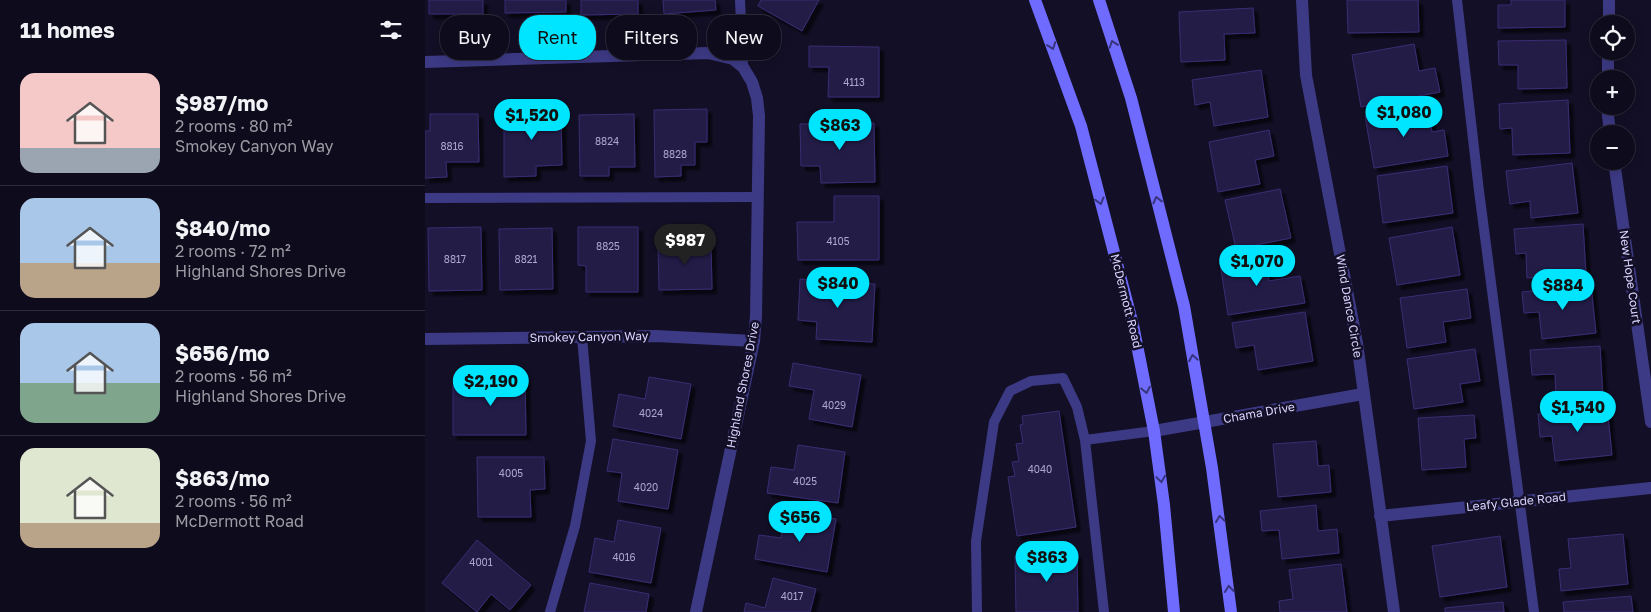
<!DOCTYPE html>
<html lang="en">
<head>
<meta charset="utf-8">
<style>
	:root { --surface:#0e0b1c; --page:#171425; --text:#f1f3f6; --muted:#9b9ba3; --line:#2e2b3b; --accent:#00e5ff }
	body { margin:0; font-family:"Golos Text",sans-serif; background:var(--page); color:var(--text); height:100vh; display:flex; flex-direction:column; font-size:19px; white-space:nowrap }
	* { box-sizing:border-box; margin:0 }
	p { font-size:16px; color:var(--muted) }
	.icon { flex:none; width:28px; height:28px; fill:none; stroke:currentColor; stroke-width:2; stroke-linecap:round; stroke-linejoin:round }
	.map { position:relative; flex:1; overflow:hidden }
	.sheet { display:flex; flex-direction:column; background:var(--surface); width:425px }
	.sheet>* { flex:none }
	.guide { position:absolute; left:15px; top:15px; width:475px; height:45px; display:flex; gap:10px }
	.buttons { position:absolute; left:1165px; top:15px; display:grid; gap:10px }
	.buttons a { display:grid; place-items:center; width:45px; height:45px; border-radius:50%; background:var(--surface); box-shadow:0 2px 12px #0003,0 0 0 1px var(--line); font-size:25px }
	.price { position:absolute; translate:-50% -42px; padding:0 11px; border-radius:18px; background:var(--accent); color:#111; font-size:16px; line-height:32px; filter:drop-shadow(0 1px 2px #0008) }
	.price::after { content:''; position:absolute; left:50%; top:30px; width:15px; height:11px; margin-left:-8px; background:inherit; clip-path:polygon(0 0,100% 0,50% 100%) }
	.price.current { background:#222; color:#fff }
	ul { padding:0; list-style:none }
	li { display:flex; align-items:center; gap:15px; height:125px; padding:0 20px }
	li+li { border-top:1px solid var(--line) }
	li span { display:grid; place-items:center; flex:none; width:140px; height:100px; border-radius:15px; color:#555 }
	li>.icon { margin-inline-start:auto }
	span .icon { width:60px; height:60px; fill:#fffc; stroke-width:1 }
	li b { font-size:21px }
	h2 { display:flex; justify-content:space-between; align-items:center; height:60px; padding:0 20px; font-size:21px }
	.chip { padding:0 18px; border-radius:20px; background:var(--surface); box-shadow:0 2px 12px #0003,0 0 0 1px var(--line); font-size:18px; line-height:45px }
	.chip.current { background:var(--accent); color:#111 }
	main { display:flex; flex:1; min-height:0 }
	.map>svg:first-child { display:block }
	.building { fill:#241b47; stroke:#3b2d73; filter:url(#shadow) }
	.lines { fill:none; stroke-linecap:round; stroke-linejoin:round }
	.lane { stroke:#3d3a85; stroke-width:10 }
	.street { stroke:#3d3a85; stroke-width:12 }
	.secondary { stroke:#6f6bff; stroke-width:12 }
	.oneway { stroke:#38347d }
	.labels { text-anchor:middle; stroke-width:5; stroke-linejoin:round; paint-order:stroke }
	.number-label { font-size:10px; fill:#aca6d1 }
	.street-label { font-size:12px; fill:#d9d4ff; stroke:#130f26 }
</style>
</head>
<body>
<main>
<section class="sheet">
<h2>11 homes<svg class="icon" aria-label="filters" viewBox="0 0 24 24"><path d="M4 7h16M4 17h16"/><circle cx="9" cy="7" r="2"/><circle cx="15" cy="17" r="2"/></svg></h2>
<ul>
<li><span style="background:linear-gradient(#f6c9c9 75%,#9aa5b1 0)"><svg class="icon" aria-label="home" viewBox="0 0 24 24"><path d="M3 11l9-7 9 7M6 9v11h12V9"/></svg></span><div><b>$987/mo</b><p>2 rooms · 80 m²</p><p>Smokey Canyon Way</p></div></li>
<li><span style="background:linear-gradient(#a9c7e8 65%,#b9a48a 0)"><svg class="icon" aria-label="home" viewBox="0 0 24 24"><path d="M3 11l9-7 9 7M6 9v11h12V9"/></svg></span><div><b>$840/mo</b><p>2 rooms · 72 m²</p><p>Highland Shores Drive</p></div></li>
<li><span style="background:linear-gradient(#a9c7e8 60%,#7fa58c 0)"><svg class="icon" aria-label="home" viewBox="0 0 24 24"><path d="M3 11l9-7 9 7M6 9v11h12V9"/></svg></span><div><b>$656/mo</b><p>2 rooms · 56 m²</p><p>Highland Shores Drive</p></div></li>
<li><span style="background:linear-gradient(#dfe7d0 75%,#b9a48a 0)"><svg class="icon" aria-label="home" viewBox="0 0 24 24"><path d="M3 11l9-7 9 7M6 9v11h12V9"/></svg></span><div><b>$863/mo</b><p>2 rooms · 56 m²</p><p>McDermott Road</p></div></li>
</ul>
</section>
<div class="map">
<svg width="1226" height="612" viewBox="0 0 1226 612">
	<defs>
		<filter id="shadow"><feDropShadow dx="4.5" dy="4.5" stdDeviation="1" flood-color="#0009"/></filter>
	</defs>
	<rect width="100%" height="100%" fill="#130f26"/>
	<path class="building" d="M4 0H58V14H4Z
		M80 0H141V12L80 13Z
		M156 0H213V14L156 15Z
		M238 0H290L291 10 239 14Z
		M336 0H394L377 31 333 6Z
		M922 0H993L994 32 923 33Z
		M1086 0H1140V27L1073 28V5H1086Z
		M828 8 830 33 799 34 800 60 756 62 754 12Z
		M1141 40 1142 88 1093 89V65H1074L1073 41Z
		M989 44 994 71 1010 68 1015 92 936 107 927 55Z
		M384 46 454 47V97H403L404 67H384Z
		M836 70 843 117 789 126 785 102 770 105 767 80Z
		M1143 100 1145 153 1088 155 1087 128 1075 129 1074 104Z
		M1003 106 1007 132 1019 130 1023 156 949 168 940 116Z
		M282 109V142H270V165H256V176L230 177 229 110Z
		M136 110 137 165 111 166V176L79 177V111Z
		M5 114H53L54 162H21L22 177 0 178V131H5Z
		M209 114 210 167H184V176H155L154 115Z
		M449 123 450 182 396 183 395 166H376L375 124Z
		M844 130 849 156 830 160 835 184 793 192 784 142Z
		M1147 163 1153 213 1106 218 1105 201 1085 204 1081 171Z
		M1022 166 1028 213 958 223 952 176Z
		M855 189 866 238 811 249 800 200Z
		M409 196H454V260H373L372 222H409Z
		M1158 224 1161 274 1102 278 1101 253 1091 254 1089 229Z
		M56 227 57 290 4 291 3 228Z
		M153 227H213V292H161V266L153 265Z
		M1027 227 1035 275 972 285 964 238Z
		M127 228 128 289 75 290 74 229Z
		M286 243 287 289 234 290 233 244Z
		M841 256 844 281 875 276 880 303 803 315 795 263Z
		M375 279 450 284 447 342 391 339 392 322 373 320Z
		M1166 285 1171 333 1117 339 1114 312 1099 313 1097 292Z
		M1042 289 1046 318 1018 322 1021 342 982 348 975 298Z
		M880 312 888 361 833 370 829 345 811 348 807 323Z
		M1175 346 1178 397 1131 399 1130 374 1107 375 1105 350Z
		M1050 349 1055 381 1035 384 1038 402 989 409 982 359Z
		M368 363 436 375 427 427 384 419 389 390 364 386Z
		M59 375H100L101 435H28V385L59 384Z
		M224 377 266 384 256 439 188 426 194 394 220 399Z
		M1182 406 1187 455 1130 461 1127 436 1115 437 1113 414Z
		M634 411 651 527 592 536 583 477 590 476 587 462 594 461 591 444 598 443 595 425 598 424 597 416Z
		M1049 415 1051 438 1039 439 1041 467 997 470 993 418Z
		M188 439 253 450 243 509 193 501 197 473 182 471Z
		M891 441 893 466 904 465 906 492 853 497 848 444Z
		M373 445 420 452 413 503 342 493 346 467 369 470Z
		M52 457H119L120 489 105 490 106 517H53Z
		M891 505 893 531 912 529 914 553 857 559 854 530 837 531 835 511Z
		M361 511 411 519 402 572 330 559 334 535 356 538Z
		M193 520 236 528 226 583 164 572 170 538 189 542Z
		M1198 534 1203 584 1136 591 1134 569 1146 568 1143 539Z
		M1075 536 1082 587 1015 597 1007 546Z
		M52 540 106 585 85 610 66 594 52 612 17 583Z
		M652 554 653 612H591L590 556Z
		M916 564 922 612H855L854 601 868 599 864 570Z
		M348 578 391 589 385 612H319L321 603 340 608Z
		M165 583 224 594 221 612H159Z
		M1206 596 1208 612H1139L1138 602Z
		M1078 602 1079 612H1020V608Z"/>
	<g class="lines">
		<path class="lane" d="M315 0 318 67
			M1032 0 1054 191 1109 612
			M0 198 333 197
			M660 440 679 612
			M125 612 150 526 166 441 157 337
			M552 612 551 541 569 422 585 391 606 381 638 378 652 407 660 440 729 431"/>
		<path class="street" d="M877 0 881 75 932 343 969 612
			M1184 24V0
			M0 62 283 53 308 59 318 67 327 82 332 98 334 116 331 316 329 341 271 612
			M1183 79V51
			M1182 106 1185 134
			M1189 161 1226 422
			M0 339 231 336 329 341
			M729 431 938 394
			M955 516 1226 488"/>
		<path class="secondary" d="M610 0 656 126 708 325 729 431 739 505 749 612
			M674 0 706 98 759 306 787 468 806 612"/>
	</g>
	<defs><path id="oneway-chevron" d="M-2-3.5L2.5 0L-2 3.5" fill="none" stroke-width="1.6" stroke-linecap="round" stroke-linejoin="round" transform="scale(1.25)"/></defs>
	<g class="oneway">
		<use href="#oneway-chevron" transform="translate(688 44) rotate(-109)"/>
		<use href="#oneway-chevron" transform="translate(627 46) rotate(70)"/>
		<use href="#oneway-chevron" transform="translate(732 200) rotate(-104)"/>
		<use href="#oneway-chevron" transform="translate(675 201) rotate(75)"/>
		<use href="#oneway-chevron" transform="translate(768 358) rotate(-100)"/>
		<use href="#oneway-chevron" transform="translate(721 390) rotate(79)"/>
		<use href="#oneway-chevron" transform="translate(736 479) rotate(82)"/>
		<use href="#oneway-chevron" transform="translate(795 519) rotate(-98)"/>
		<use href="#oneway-chevron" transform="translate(804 589) rotate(-96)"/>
	</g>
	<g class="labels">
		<g class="number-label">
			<text x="429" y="86">4113</text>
			<text x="182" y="145">8824</text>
			<text x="27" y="150">8816</text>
			<text x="250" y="158">8828</text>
			<text x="413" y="245">4105</text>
			<text x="183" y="250">8825</text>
			<text x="30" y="263">8817</text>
			<text x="101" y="263">8821</text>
			<text x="409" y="409">4029</text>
			<text x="226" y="417">4024</text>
			<text x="615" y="473">4040</text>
			<text x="86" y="477">4005</text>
			<text x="380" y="485">4025</text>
			<text x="221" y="491">4020</text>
			<text x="199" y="561">4016</text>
			<text x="56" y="566">4001</text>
			<text x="367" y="600">4017</text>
		</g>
		<g class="street-label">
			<text transform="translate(1205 277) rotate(82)" y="4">New Hope Court</text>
			<text transform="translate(701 301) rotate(76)" y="4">McDermott Road</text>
			<text transform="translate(924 306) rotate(80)" y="4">Wind Dance Circle</text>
			<text transform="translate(164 337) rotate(-1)" y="4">Smokey Canyon Way</text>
			<text transform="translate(318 385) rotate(-79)" y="4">Highland Shores Drive</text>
			<text transform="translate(834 413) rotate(-10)" y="4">Chama Drive</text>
			<text transform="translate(1091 502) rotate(-6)" y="4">Leafy Glade Road</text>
		</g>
	</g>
</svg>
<div class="buttons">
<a><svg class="icon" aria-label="locate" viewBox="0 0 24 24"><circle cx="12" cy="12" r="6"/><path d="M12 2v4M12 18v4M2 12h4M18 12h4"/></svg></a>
<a>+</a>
<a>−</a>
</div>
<b class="price" style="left:979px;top:138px">$1,080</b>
<b class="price" style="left:107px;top:141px">$1,520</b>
<b class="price" style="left:415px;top:151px">$863</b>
<b class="price current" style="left:260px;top:266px">$987</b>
<b class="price" style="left:832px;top:287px">$1,070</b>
<b class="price" style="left:413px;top:309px">$840</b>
<b class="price" style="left:1138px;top:311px">$884</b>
<b class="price" style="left:66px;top:407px">$2,190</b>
<b class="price" style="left:1153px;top:433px">$1,540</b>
<b class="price" style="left:375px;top:543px">$656</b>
<b class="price" style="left:622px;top:583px">$863</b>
<div class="guide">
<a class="chip">Buy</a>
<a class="chip current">Rent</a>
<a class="chip">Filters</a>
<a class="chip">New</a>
</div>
</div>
</main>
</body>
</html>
